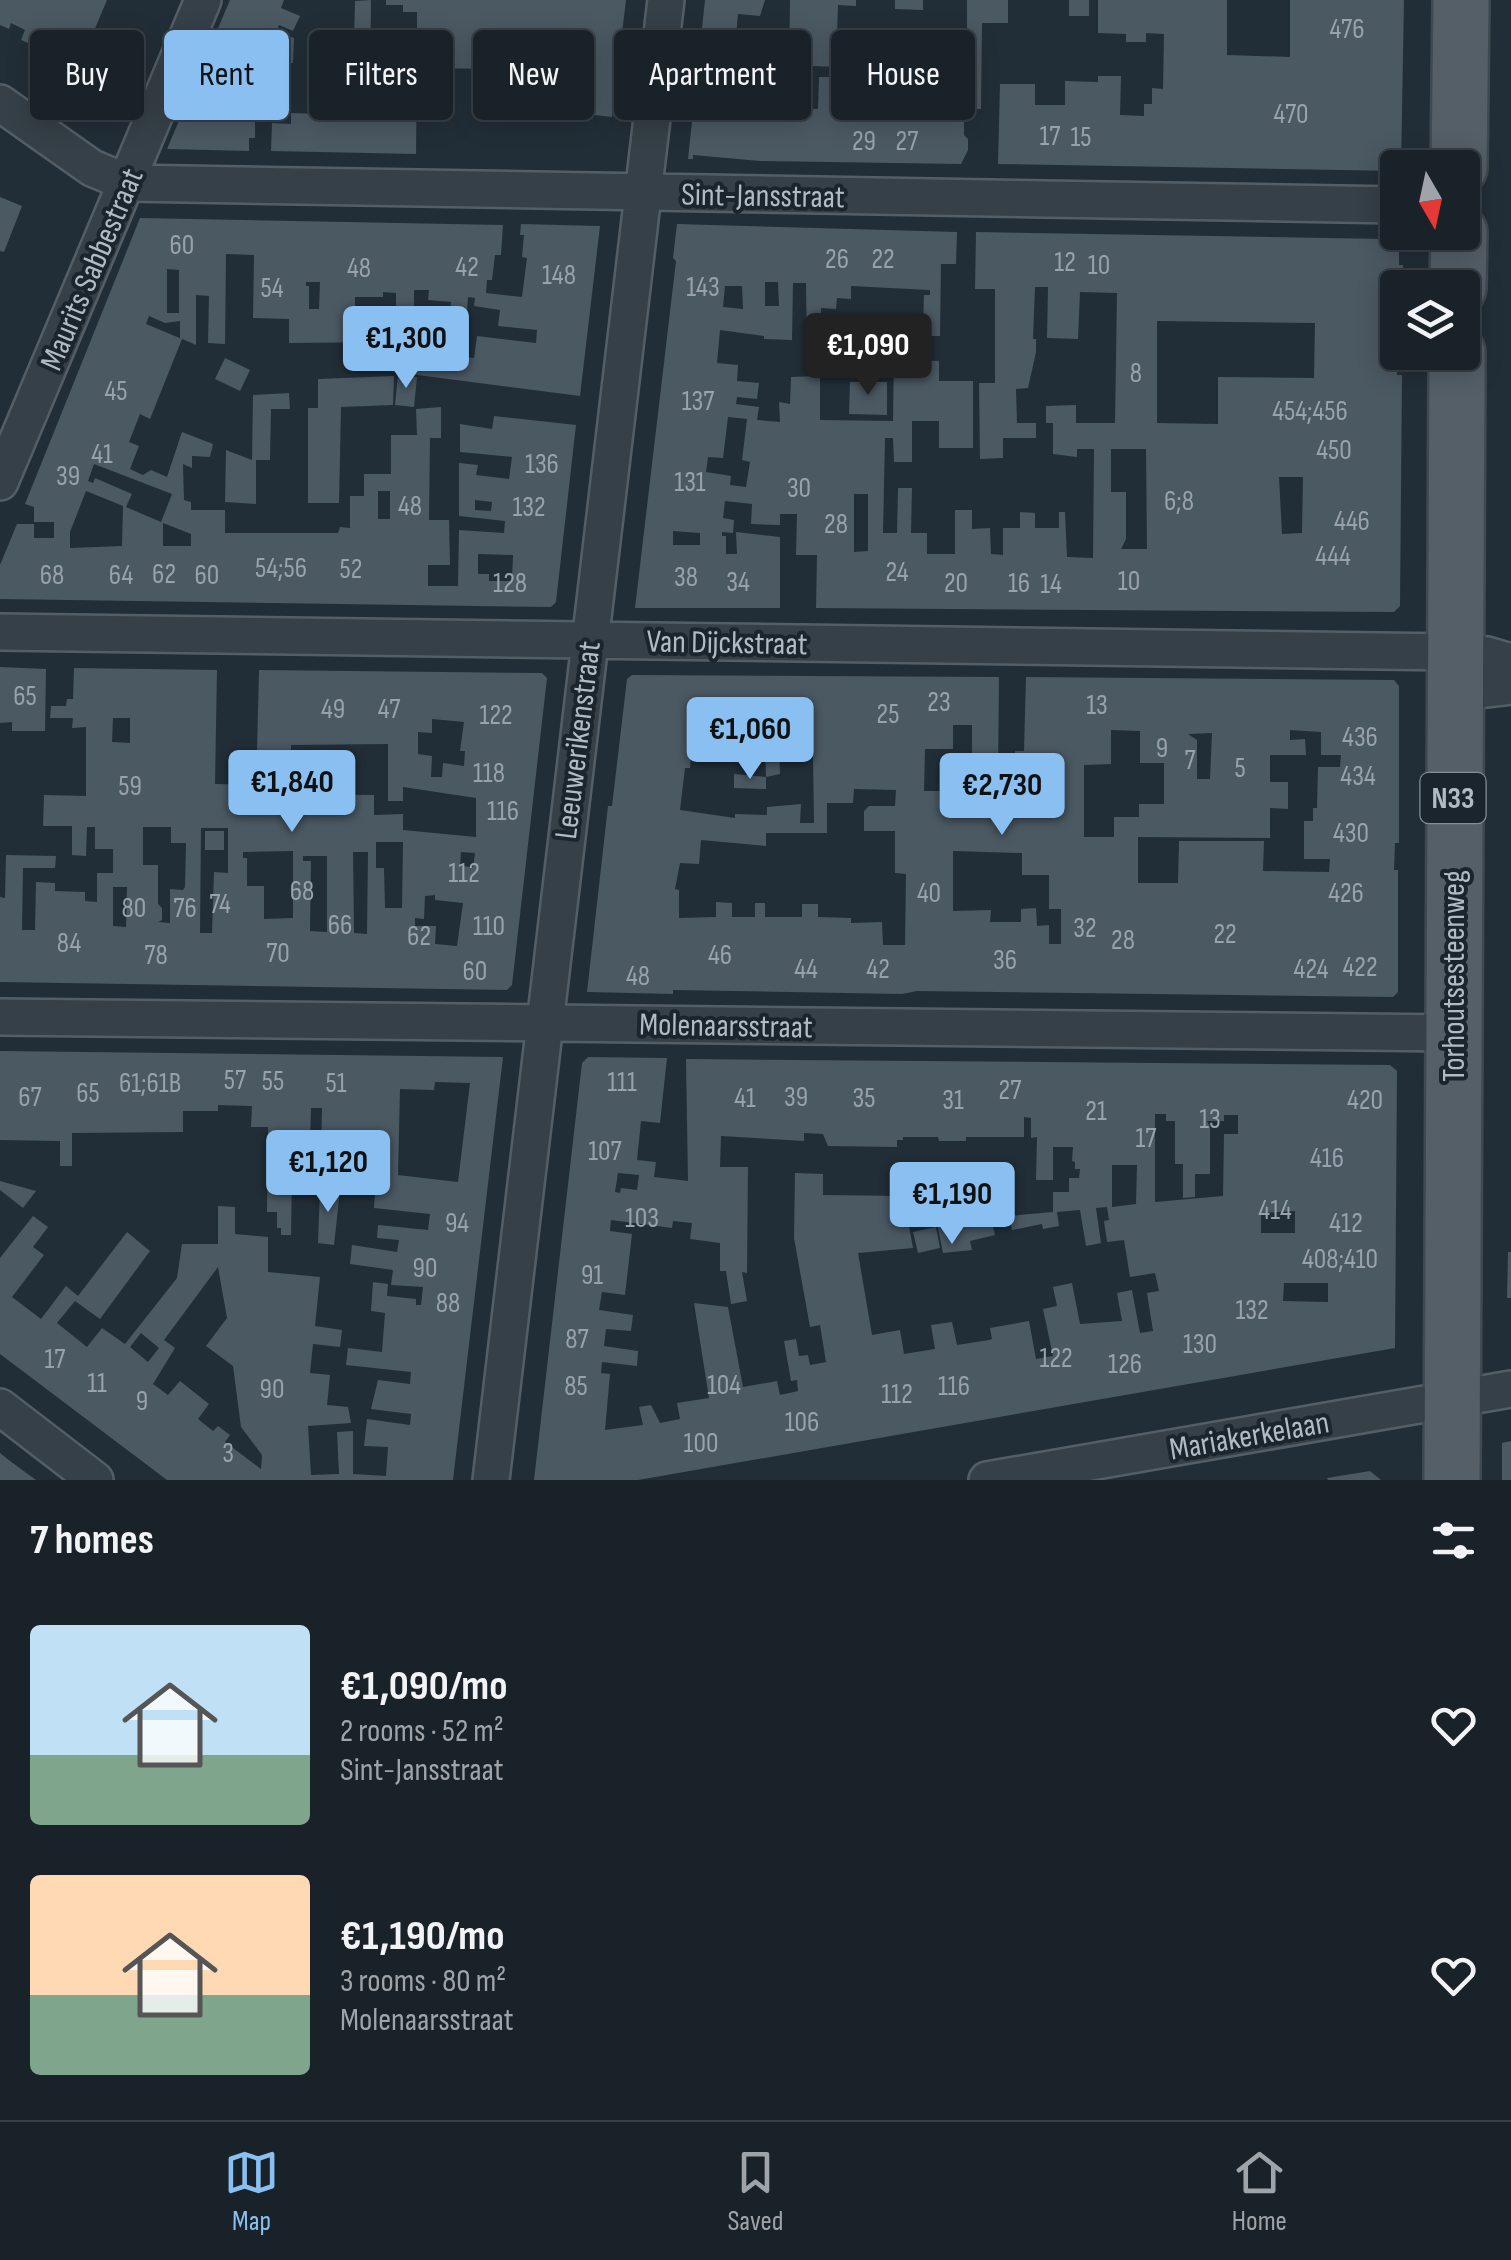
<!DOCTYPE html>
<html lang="en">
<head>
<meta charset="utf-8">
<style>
	:root { --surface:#1a2229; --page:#272f35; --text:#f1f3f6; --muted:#9fa4a8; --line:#383f46; --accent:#89c0f1 }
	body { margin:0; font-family:"Sofia Sans Condensed",sans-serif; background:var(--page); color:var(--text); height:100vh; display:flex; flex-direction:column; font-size:38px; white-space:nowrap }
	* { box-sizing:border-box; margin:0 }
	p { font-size:32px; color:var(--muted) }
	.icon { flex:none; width:55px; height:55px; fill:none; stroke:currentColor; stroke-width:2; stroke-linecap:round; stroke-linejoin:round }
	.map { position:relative; height:1480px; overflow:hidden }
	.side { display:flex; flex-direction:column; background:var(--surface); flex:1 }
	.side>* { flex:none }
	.top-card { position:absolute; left:30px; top:30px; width:1000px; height:90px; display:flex; gap:20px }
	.needle { width:65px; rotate:171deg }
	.buttons { position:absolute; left:1380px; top:150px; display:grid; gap:20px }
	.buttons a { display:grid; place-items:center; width:100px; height:100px; border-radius:10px; background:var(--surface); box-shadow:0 5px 25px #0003,0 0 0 2px var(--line); font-size:50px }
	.price { position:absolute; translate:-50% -85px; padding:0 22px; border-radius:10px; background:var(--accent); color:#111; font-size:32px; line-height:65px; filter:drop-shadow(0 2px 5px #0008) }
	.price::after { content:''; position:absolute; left:50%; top:60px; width:30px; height:22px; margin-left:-15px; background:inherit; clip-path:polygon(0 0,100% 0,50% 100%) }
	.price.current { background:#222; color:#fff }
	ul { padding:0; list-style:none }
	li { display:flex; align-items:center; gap:30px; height:250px; padding:0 30px }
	li span { display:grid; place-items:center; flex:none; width:280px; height:200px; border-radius:10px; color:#555 }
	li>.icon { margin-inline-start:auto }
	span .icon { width:120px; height:120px; fill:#fffc; stroke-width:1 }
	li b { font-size:42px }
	h2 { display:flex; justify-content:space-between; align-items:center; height:120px; padding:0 30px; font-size:42px }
	.pill { padding:0 35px; border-radius:10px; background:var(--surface); box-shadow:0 5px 25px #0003,0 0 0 2px var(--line); font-size:35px; line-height:90px }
	.pill.current { background:var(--accent); color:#111 }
	.tab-bar { display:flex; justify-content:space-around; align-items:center; height:140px; border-top:2px solid var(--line); background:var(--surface); font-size:28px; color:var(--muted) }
	.tab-bar a { display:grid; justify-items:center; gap:5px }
	.tab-bar .current { color:var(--accent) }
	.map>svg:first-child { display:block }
	.building { fill:#4b5963; fill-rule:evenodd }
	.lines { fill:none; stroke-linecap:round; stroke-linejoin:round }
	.minor-casing { stroke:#545e66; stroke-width:40 }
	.primary-casing { stroke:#3f4951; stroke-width:60 }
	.minor { stroke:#364048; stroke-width:35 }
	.primary { stroke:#545f68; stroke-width:55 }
	.labels { text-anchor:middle; stroke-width:8; stroke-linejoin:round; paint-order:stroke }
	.number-label { font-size:28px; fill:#98a2ac }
	.shield { fill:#1b252d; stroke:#848e97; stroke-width:2.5 }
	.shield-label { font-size:30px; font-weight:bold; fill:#b1bbc4 }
	.street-label { font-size:32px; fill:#b1bbc4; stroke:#1b252d }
</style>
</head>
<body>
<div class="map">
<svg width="1511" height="1480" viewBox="0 0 1511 1480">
	<rect width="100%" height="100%" fill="#222e37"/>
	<path class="building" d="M0 0H107L91 38 95 40 87 61 55 48 53 54 21 40 25 30 11 23 9 29 0 25Z
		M230 0H284L281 8 300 16 293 31 279 25 276 32 294 38 293 63H272V92L255 91V138H249V151L167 149Z
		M371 0 370 97H396L398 37 417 36V12H403V5H386V0H626L612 117 560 111 563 88 509 85V69L417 68 416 154 271 151 272 123 291 124V113L323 114 324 79 353 78 354 53H324V63H309V37L354 39 355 1Z
		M705 0H765L760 16 738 14 736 36 765 39 762 68 781 70 778 109H818L819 77H836V84L849 83V104L893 105V118H907L908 88 922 89 923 49H942V58L960 59V44H967V0H1008V23H982L981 109 964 108V135L968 139V150L961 164 760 161 693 155V159H688ZM743 84 760 85 761 109 741 108Z
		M790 0H856V6L838 5 836 67 789 65Z
		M895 0H923V10L895 9Z
		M1069 0H1089V16H1069Z
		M1098 0H1227V55L1290 57V0H1404L1401 168H1398V171L998 164 1000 84H1035V105H1065V81L1098 82V76H1121L1120 115 1144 116V104H1152V88L1163 89 1164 34 1146 33V42H1126V34L1098 33Z
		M0 197 22 206 4 252 0 251Z
		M140 218 503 225 501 255H495L492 280H487L486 293 522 297 527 258 522 257 524 235H520L521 224 600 226 580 396 394 372 397 350 474 358 477 336 536 343 537 330 498 326 500 310 474 306 475 298 468 297 467 313 450 312 451 302 428 300 429 290H414V310L432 311 431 331 396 327V293L383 292V297H355V313L381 314 380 342 289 343V319L253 318 254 255 226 254 225 344 208 343 209 296 196 295V345L180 338V321L165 323 149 316 146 324 182 339 150 419 140 414 129 442 139 446 130 469 143 475 151 470 167 477 182 432 213 444 210 457 192 456V468L183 464 184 500 191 502V510H225V533H338L340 527 350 528V496H364V474H391V435H417L416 409 441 407V438H430L429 520H449L450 565H428V586H458L459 530 504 533 505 521 459 516V463L478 465 476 475 509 479 512 457 460 452V424L492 429 494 416 576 425 556 602 551 607 0 599V565L17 524H34V538H54V522H34V507L25 504ZM167 269 179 270V313H167ZM306 282H320L319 309H309V286H306ZM94 464 172 494 161 522 126 507 132 494 95 478 93 483 88 481ZM86 491 123 506 122 546 70 548V532ZM378 491H390V519H378ZM475 500 492 502 491 511 475 510ZM163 523 191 534V546H163ZM478 554 513 555 512 581H489V574H478Z
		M677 224 957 232 956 264H941L940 336H928V326H923L924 295H930V290L851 286V299L837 298 836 309 821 308V328H834V359L821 360V350L807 349 806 283H793L792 340 764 339V336L720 330 717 363 738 365 737 381 759 383 757 399 737 397 736 404 759 407 757 420 780 422 779 402 790 404 791 377 820 376V420L893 421 894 354 912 355V360L939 361V381H973V448H939V421H912V462H894L893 438H885L883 533H897L898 488H912L911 533H927V554H955V510H972V529L990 528 991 554 1003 555V528H1020V512L1035 513V528H1059V512H1065L1067 557 1093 558 1094 449H1077V457L1053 454V423H1046V406L1076 405V423H1115L1117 293 1080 292 1078 339 1047 338 1048 287H1035L1033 339H1036V352L1028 388 1016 389 1017 423H1036V438H1003V458L980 459 979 383H995V289H975L976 232 1384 239V242H1399V265H1403L1402 288H1398L1397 375H1402L1400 606 1394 612 816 608 817 555H796L797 514H780V525L751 524 752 504 725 501 723 518 734 520 733 533 722 532V536H726V554H737L736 532 780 537V608H635L676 261 673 258ZM765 282H778L779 306H765ZM725 286H742L743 309 723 307ZM1157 321 1315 323 1314 378 1218 377V424L1157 423ZM728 417 747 419 742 460 750 462 746 487 730 485 731 476 706 472 708 457 723 458ZM1111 449H1146L1147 549H1121L1126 539V492H1111ZM1279 477H1303L1302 533 1282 534ZM854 494H868V551L854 552ZM673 531 700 533V545H673Z
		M225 358 250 370 240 391 215 379Z
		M398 375 417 377 414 407 395 405Z
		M394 376 393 405 341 407 339 503H308V408H318V379Z
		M850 382H887V415L849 414Z
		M289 393 290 409H271L270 460H256V504L225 502 226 450 252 460 253 395Z
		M0 667 46 669 45 731H12V722L0 723Z
		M74 668 217 670 215 784 275 785V752L257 751 259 670 542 673 547 678 512 985 507 990 0 982V897L5 898 6 855 56 856 55 868H23L22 930H35L36 882 55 883V891L85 892V901L97 902V873H113V849H95V827H87L86 856 72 855V826H43L44 795 86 796V727L72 728 73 718H50L51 706H66L67 699H73ZM113 718H130V743L112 742ZM432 719 464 722 460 751H465L464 766 443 763 442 777H431L432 756 418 754V732L432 733ZM388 744V801H403V787L476 798V837L403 830V814L374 815V795L291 794V745ZM143 827H171V843H186L185 887 183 890 170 889V923L158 922 162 920V908L158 904V865H143ZM201 828H228V873L214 872 212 933H200ZM376 842H403L402 908H385L384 868H376ZM293 851V918L264 919V886H247V858H243V852ZM353 852H368L367 934 354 933ZM461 852 475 853 473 867 460 866ZM303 856H327V932L310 931 311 861H303ZM113 887H127L126 927 113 926ZM435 895V900L463 903 457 946 435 944 436 926H415V918L424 919 425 896Z
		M632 675 999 677 998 782 1015 781V751H1024L1026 677 1394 680 1399 686V843H1395L1394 870H1398V992L1393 997 917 991 902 994 673 990V994L587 992 608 806H612L627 679ZM694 724 710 726 711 737H723V761L739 760 738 744 765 743 766 777 780 774 779 738 776 731 801 732V755L813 754 814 823H800L801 804 767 807V815L735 814V818L680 810 685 768H690ZM953 725H972V784H953V791H924L925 749H953ZM1111 730 1140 731V763H1164V804H1139V817H1114V837H1084V765L1111 764ZM1290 730 1321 732V755H1341L1340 767H1318L1317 808H1313V821H1304V859H1330L1329 872 1263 871 1264 841H1179L1178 883H1138V837L1270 838V808L1288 809V782H1270V755H1306L1305 739 1290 740ZM1212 733 1210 779H1197V740L1188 734ZM854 789 896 790 895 806H869L864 811V831H895V873L906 874 905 945H883L882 922 851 923V918L818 917V904H802V917H765V903H755V917H732V903L716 902V917L679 918V890L675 889 680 863 699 864 701 840 766 846V833H827V803H853ZM953 851 1022 853V875H1049V909H1061V944H1049V925L1037 926 1036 908 1021 909V922H990L991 910 953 911Z
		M734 774 766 777V789L734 788Z
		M205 831H224V850H205Z
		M0 1051 503 1057 453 1480H167L0 1354V1258L33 1216 48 1227 33 1247 44 1255 12 1297 41 1319 66 1286 78 1296 127 1232 150 1251 100 1319 75 1301 57 1323 87 1347 102 1328 125 1344 177 1278 182 1244H218V1206L235 1207V1234L268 1237V1272L320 1277 315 1326 342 1330 340 1347 313 1344 310 1373 330 1375 327 1405 348 1407 351 1423 308 1426 311 1475 339 1474 337 1432 353 1431V1474L386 1476 388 1447 364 1446 367 1419 410 1425 411 1414 371 1409 378 1380 410 1384 411 1372 346 1365 348 1348 382 1352 385 1313 371 1311 373 1282 388 1284 387 1296 416 1299V1305H421L423 1287 391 1285 393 1270 350 1264 352 1245 397 1252 399 1240 377 1238 378 1225 428 1230 430 1214 374 1208 375 1193 348 1190 349 1149 321 1148 322 1108H311L309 1173H292L291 1235H281V1228H277V1212H267L268 1127H251L252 1106 218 1105V1111H183V1132L72 1133V1166H60V1141L0 1140ZM435 1082 470 1083 458 1182 398 1175 400 1089 434 1090ZM218 1267 227 1318 206 1346 233 1366 241 1427 262 1455 261 1469 225 1442 230 1435 218 1426 213 1431 198 1419 209 1404 180 1381 168 1395 153 1384 175 1348 164 1340ZM141 1333 159 1348 148 1362 130 1347Z
		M588 1057 667 1058 660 1123 641 1121 637 1160 656 1162 654 1177 688 1181 686 1059 1390 1065 1397 1071 1395 1348 638 1480H534L582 1063ZM1155 1114H1166V1121H1175V1164H1183V1198L1195 1197V1174H1210V1127L1207 1121H1224V1115H1238V1134H1224L1223 1196 1155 1202ZM1024 1117 1031 1118V1138L1037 1137 1036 1180H1053V1147H1073L1072 1161 1075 1162V1169H1080L1079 1178H1069V1192H1053V1212L1009 1216 1012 1230 1042 1224 1043 1229 1059 1226 1057 1212 1080 1210 1086 1246 1101 1243 1096 1208 1107 1207 1109 1220 1104 1221 1107 1242 1124 1240 1130 1277 1155 1273 1159 1291 1147 1293 1153 1331 1140 1333 1132 1290 1117 1293 1122 1321 1080 1324 1072 1283 1053 1287 1057 1306 1043 1309 1053 1356 1036 1359 1029 1321 990 1328 992 1339 989 1340 957 1345 952 1322 931 1325 935 1349 904 1354 900 1330 872 1335 858 1253 913 1248 909 1226 937 1223 943 1253 972 1250 970 1241 995 1235 991 1218 995 1217V1184L965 1183V1195H939V1207H903L902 1196 823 1195V1174L795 1173 794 1238 810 1327 820 1325 826 1362 810 1365 808 1355 799 1356 796 1339 784 1341 791 1381 797 1380 798 1391 780 1395 777 1381 743 1387 728 1307 694 1303 709 1398 677 1403 680 1419 660 1423 651 1405 639 1407 643 1425 605 1430 610 1374 601 1373 602 1362 637 1366 638 1351 604 1346 606 1329 631 1331 633 1315 599 1310 602 1292 625 1295 632 1234 610 1231 611 1220 672 1228 673 1221 692 1223 690 1239 720 1243V1271H726L731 1304 747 1301 742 1272 747 1273 748 1167H720L721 1136 804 1141V1133L823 1134 828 1146 897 1147V1140H903V1137H938L939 1141H966V1137H1024ZM1112 1165H1137L1136 1204 1112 1207ZM618 1173 639 1175 637 1190 621 1188 620 1193 615 1192ZM1295 1211V1233H1261V1213ZM1284 1283H1328V1302L1283 1301Z
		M0 1181 36 1191 23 1208 0 1190Z
		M320 1188 340 1190 334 1245 318 1243Z
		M936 1227 940 1248 918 1253 913 1232Z
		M1508 1252H1511V1298H1507Z
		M1511 1441V1480H1502V1443Z
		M0 1453 10 1461 36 1480H0Z
		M1370 1471 1381 1480H1328L1327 1478Z"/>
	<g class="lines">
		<defs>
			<path id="minor" d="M0 103 92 168 128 183 1398 205
				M0 482 203 0
				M0 632 1453 652 1487 655 1511 662
				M1453 693 1511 686
				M0 1017 1452 1033
				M0 1407 95 1480
				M491 1480 666 0
				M987 1480 1511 1389"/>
			<path id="primary" d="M1459 168 1461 0
				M1458 288 1459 232
				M1452 1480 1457 352"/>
		</defs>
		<use href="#minor" class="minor-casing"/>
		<use href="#primary" class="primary-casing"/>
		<use href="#minor" class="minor"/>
		<use href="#primary" class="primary"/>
	</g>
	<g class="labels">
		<g class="number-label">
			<text x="1347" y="38">476</text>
			<text x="1291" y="123">470</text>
			<text x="1050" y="145">17</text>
			<text x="1081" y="146">15</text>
			<text x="864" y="150">29</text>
			<text x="907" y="150">27</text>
			<text x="182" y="254">60</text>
			<text x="837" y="268">26</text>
			<text x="883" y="268">22</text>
			<text x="1065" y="271">12</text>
			<text x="1099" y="274">10</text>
			<text x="467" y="276">42</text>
			<text x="359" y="277">48</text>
			<text x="559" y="284">148</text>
			<text x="703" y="296">143</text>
			<text x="272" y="297">54</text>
			<text x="1136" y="382">8</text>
			<text x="116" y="400">45</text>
			<text x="698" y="410">137</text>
			<text x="1310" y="420">454;456</text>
			<text x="1334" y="459">450</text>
			<text x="102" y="463">41</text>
			<text x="542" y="473">136</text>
			<text x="68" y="485">39</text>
			<text x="690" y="491">131</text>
			<text x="799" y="497">30</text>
			<text x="1179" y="510">6;8</text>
			<text x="410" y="515">48</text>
			<text x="529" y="516">132</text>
			<text x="1352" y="530">446</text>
			<text x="836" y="533">28</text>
			<text x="1333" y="565">444</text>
			<text x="281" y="577">54;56</text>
			<text x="351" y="578">52</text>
			<text x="897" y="581">24</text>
			<text x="164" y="583">62</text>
			<text x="52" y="584">68</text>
			<text x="121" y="584">64</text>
			<text x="207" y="584">60</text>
			<text x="686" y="586">38</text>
			<text x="1129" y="590">10</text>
			<text x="738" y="591">34</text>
			<text x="510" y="592">128</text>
			<text x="956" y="592">20</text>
			<text x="1019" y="592">16</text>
			<text x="1051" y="593">14</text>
			<text x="25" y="705">65</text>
			<text x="939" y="711">23</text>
			<text x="1097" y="714">13</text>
			<text x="333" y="718">49</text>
			<text x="389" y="718">47</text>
			<text x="888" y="723">25</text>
			<text x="496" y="724">122</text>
			<text x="1360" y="746">436</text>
			<text x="1162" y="757">9</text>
			<text x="1190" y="769">7</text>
			<text x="1240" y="777">5</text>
			<text x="489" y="782">118</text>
			<text x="1358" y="785">434</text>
			<text x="130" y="795">59</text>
			<text x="503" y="820">116</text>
			<text x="1351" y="842">430</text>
			<text x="464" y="882">112</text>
			<text x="302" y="900">68</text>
			<text x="929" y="902">40</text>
			<text x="1346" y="902">426</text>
			<text x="220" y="913">74</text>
			<text x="134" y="917">80</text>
			<text x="185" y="917">76</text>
			<text x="340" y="934">66</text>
			<text x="489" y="935">110</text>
			<text x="1085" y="937">32</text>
			<text x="1225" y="943">22</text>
			<text x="419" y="945">62</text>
			<text x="1123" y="949">28</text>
			<text x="69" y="952">84</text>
			<text x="278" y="962">70</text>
			<text x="156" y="964">78</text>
			<text x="720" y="964">46</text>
			<text x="1005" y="969">36</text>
			<text x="1360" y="976">422</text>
			<text x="806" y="978">44</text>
			<text x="878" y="978">42</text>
			<text x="1311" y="978">424</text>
			<text x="475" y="980">60</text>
			<text x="638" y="985">48</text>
			<text x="235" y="1089">57</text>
			<text x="273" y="1090">55</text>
			<text x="622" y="1091">111</text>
			<text x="150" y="1092">61;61B</text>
			<text x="336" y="1092">51</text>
			<text x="1010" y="1099">27</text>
			<text x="88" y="1102">65</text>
			<text x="30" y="1106">67</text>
			<text x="796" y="1106">39</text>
			<text x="745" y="1107">41</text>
			<text x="864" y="1107">35</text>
			<text x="953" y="1109">31</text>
			<text x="1365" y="1109">420</text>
			<text x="1096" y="1120">21</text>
			<text x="1210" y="1128">13</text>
			<text x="1146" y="1147">17</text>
			<text x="605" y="1160">107</text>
			<text x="1327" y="1167">416</text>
			<text x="1275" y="1219">414</text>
			<text x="642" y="1227">103</text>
			<text x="457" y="1232">94</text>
			<text x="1346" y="1232">412</text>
			<text x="1340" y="1268">408;410</text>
			<text x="425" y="1277">90</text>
			<text x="592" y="1284">91</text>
			<text x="448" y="1312">88</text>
			<text x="1252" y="1319">132</text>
			<text x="577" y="1348">87</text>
			<text x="1200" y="1353">130</text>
			<text x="1056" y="1367">122</text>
			<text x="55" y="1368">17</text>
			<text x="1125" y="1373">126</text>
			<text x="97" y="1392">11</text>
			<text x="724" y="1394">104</text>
			<text x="576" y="1395">85</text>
			<text x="954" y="1395">116</text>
			<text x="272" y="1398">90</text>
			<text x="897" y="1403">112</text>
			<text x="142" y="1410">9</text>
			<text x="802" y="1431">106</text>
			<text x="701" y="1452">100</text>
			<text x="228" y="1462">3</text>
		</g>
		<rect class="shield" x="1420.5" y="773" width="65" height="50" rx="8"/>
		<g class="shield-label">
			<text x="1453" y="808">N33</text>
		</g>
		<g class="street-label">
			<text transform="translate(763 195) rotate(1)" y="11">Sint-Jansstraat</text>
			<text transform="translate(91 269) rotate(-67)" y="11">Maurits Sabbestraat</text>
			<text transform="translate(727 642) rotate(1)" y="11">Van Dijckstraat</text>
			<text transform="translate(577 740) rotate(-83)" y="11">Leeuwerikenstraat</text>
			<text transform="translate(1453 976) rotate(-90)" y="11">Torhoutsesteenweg</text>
			<text transform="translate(726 1025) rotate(1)" y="11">Molenaarsstraat</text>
			<text transform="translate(1249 1435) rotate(-10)" y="11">Mariakerkelaan</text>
		</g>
	</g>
</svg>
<div class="buttons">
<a><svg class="needle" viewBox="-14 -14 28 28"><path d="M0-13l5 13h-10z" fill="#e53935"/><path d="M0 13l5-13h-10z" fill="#9fa4a8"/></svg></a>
<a><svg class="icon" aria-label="layers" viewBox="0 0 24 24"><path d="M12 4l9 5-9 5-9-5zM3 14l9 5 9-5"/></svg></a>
</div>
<b class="price" style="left:406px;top:391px">€1,300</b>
<b class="price current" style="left:868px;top:398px">€1,090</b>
<b class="price" style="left:750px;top:782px">€1,060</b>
<b class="price" style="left:292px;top:835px">€1,840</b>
<b class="price" style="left:1002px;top:838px">€2,730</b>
<b class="price" style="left:328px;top:1215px">€1,120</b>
<b class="price" style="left:952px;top:1247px">€1,190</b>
<div class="top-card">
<a class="pill">Buy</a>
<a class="pill current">Rent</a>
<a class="pill">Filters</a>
<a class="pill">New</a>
<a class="pill">Apartment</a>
<a class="pill">House</a>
</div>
</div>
<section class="side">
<h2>7 homes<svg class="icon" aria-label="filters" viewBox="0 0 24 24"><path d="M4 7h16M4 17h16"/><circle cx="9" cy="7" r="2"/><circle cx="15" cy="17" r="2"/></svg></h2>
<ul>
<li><span style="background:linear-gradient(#bfe0f5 65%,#7fa58c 0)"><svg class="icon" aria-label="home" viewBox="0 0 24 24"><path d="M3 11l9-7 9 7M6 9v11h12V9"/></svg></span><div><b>€1,090/mo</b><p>2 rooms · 52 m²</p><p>Sint-Jansstraat</p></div><svg class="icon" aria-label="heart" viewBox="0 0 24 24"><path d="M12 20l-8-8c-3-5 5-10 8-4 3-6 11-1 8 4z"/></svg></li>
<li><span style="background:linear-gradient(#ffd9b3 60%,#7fa58c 0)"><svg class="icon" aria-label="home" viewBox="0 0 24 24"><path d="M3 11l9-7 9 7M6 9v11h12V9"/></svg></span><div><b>€1,190/mo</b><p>3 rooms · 80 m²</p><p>Molenaarsstraat</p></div><svg class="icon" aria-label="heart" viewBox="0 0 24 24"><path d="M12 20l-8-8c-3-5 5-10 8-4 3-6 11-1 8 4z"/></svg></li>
</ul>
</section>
<nav class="tab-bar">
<a class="current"><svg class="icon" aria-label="map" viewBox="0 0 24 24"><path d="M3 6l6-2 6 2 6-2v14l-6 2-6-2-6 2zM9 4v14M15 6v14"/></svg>Map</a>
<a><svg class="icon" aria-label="saved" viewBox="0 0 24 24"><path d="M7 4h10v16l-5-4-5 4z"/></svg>Saved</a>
<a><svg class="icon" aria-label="home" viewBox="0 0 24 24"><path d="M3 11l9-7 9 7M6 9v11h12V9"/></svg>Home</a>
</nav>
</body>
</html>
